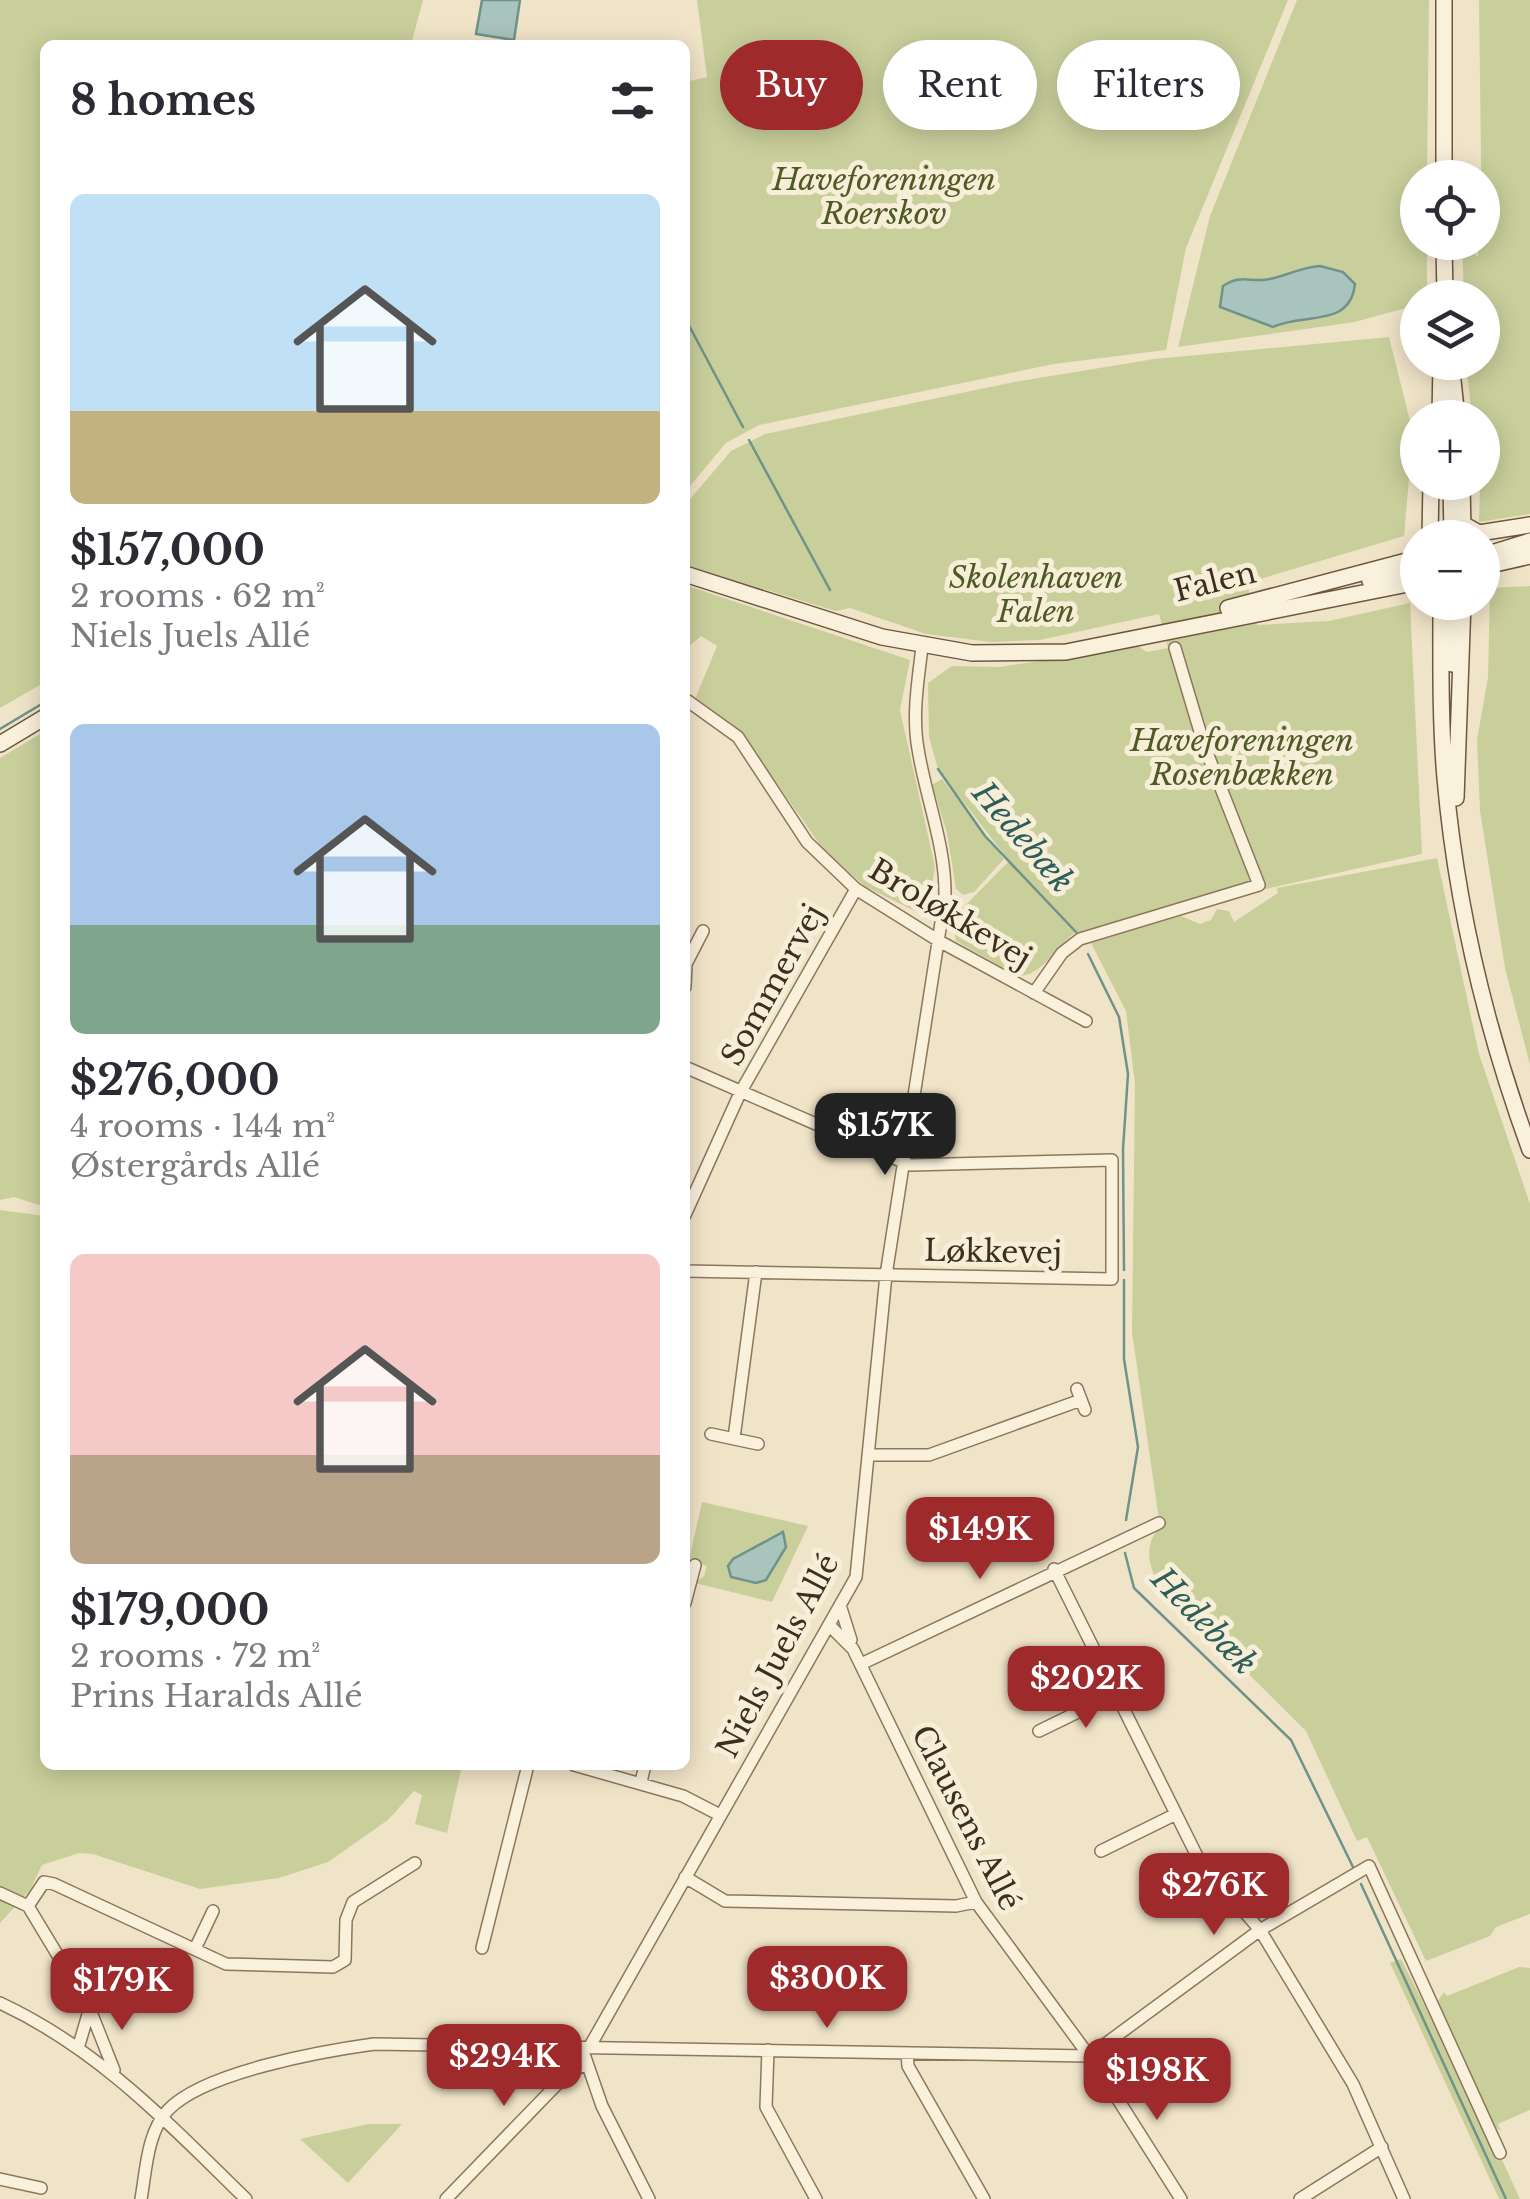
<!DOCTYPE html>
<html lang="en">
<head>
<meta charset="utf-8">
<style>
	:root { --surface:#fff; --page:#f2f2f3; --text:#2b2b33; --muted:#7c7c81; --accent:#9e2a2b }
	body { margin:0; font-family:"Libre Baskerville",serif; background:var(--page); color:var(--text); height:100vh; display:flex; flex-direction:column; font-size:38px; white-space:nowrap }
	* { box-sizing:border-box; margin:0 }
	p { font-size:32px; color:var(--muted) }
	.icon { flex:none; width:55px; height:55px; fill:none; stroke:currentColor; stroke-width:2; stroke-linecap:round; stroke-linejoin:round }
	.map { position:relative; flex:1; overflow:hidden }
	.sheet { position:absolute; left:40px; top:40px; width:650px; height:1730px; display:flex; flex-direction:column; background:var(--surface); border-radius:15px; box-shadow:0 5px 25px #0003 }
	.sheet>* { flex:none }
	.hud { position:absolute; left:720px; top:40px; width:660px; height:90px; display:flex; gap:20px }
	.controls { position:absolute; left:1400px; top:160px; display:grid; gap:20px }
	.controls a { display:grid; place-items:center; width:100px; height:100px; border-radius:50%; background:var(--surface); box-shadow:0 5px 25px #0003; font-size:50px }
	.price { position:absolute; translate:-50% -85px; padding:0 22px; border-radius:20px; background:var(--accent); color:#fff; font-size:32px; line-height:65px; filter:drop-shadow(0 2px 5px #0008) }
	.price::after { content:''; position:absolute; left:50%; top:60px; width:30px; height:22px; margin-left:-15px; background:inherit; clip-path:polygon(0 0,100% 0,50% 100%) }
	.price.current { background:#222; color:#fff }
	ul { padding:0; list-style:none }
	li { display:grid; align-content:center; gap:20px; height:530px; padding:0 30px }
	li span { display:grid; place-items:center; height:310px; border-radius:15px; color:#555 }
	li>.icon { margin-inline-start:auto }
	span .icon { width:180px; height:180px; fill:#fffc; stroke-width:1 }
	li b { font-size:42px }
	h2 { display:flex; justify-content:space-between; align-items:center; height:120px; padding:0 30px; font-size:42px }
	.chip { padding:0 35px; border-radius:45px; background:var(--surface); box-shadow:0 5px 25px #0003; font-size:35px; line-height:90px }
	.chip.current { background:var(--accent); color:#fff }
	.map>svg:first-child { display:block }
	.green { fill:#c9cf9b }
	.water { fill:#a9c4bc; stroke:#6f938a; stroke-width:2.5 }
	.lines { fill:none; stroke-linecap:round; stroke-linejoin:round }
	.stream { stroke:#6f938a; stroke-width:2.5 }
	.street-casing { stroke:#8d765c; stroke-width:14 }
	.secondary-casing { stroke:#6f573f; stroke-width:18 }
	.street { stroke:#faf1dc; stroke-width:11 }
	.secondary { stroke:#faf1dc; stroke-width:15 }
	.labels { text-anchor:middle; stroke-width:10; stroke-linejoin:round; paint-order:stroke }
	.park-label { font-size:30px; font-style:italic; fill:#4d5a26; stroke:#f7eed8 }
	.street-label { font-size:30px; fill:#3d2e20; stroke:#f7eed8 }
	.water-label { font-size:32px; font-style:italic; fill:#2f5d5a; stroke:#f7eed8 }
</style>
</head>
<body>
<div class="map">
<svg width="1530" height="2199" viewBox="0 0 1530 2199">
	<rect width="100%" height="100%" fill="#f0e4c8"/>
	<path class="green" d="M0 0H423L411 45H45V682L0 708Z
		M697 0H1288L1186 248 1166 350 1054 364 759 425 726 443 685 492V82L707 77Z
		M1297 0H1429L1427 177 1418 178V242L1427 243V297L1418 298 1417 305 1355 322 1178 347 1210 216Z
		M1479 0H1530V514L1479 522 1482 418 1472 417 1466 363 1482 362V298L1464 297 1462 243 1478 257V243L1482 242Z
		M1389 337 1413 433 1404 536 1247 583 1257 625 1329 621 1410 603 1422 854 1266 889 1087 942 1076 932C1056 946 1043 976 1018 976L956 941 952 919 1009 861 938 769 929 737 928 683 952 666 999 667 1138 646 1147 652 1168 648 1159 614 1040 640 991 642 926 634 850 608 835 611 685 565V505L731 451 765 434 1014 382 1154 359Z
		M685 585 910 660 900 710 935 867 928 911 921 914 866 887 825 852 741 732 695 699 717 646 701 636 685 650Z
		M1530 586V1065L1505 968 1480 811 1477 740 1488 677 1490 588Z
		M45 731V1207L14 1197 0 1200V758Z
		M942 779 1004 859 974 892 963 895 956 889 947 833 932 785Z
		M1437 858 1479 1054 1530 1204V1914L1496 1927 1490 1936 1426 1961 1367 1837 1357 1841 1306 1731 1161 1587C1148 1568 1143 1545 1160 1527L1132 1332 1135 1084 1126 1011 1091 943 1181 916 1200 924 1211 920 1217 909 1229 911 1234 922 1278 893 1277 888Z
		M0 1210 45 1216V1765H462L447 1833 415 1824 422 1795 414 1791 388 1820 328 1862 279 1878 200 1889 93 1854 79 1853 42 1865 30 1890 0 1923Z
		M702 1502 808 1526 772 1602 695 1583 704 1576 707 1566 689 1560Z
		M1401 1959 1429 2014 1435 2013 1520 2199H1499L1390 1963Z
		M1519 1967 1530 1968V2110L1498 2124 1501 2131 1492 2125 1437 2002 1444 1992 1447 1996Z
		M368 2124H402L348 2183 300 2139Z"/>
	<path class="water" d="M482 0H520L514 40 476 34Z
		M1320 266 1343 272 1355 284C1350 329 1303 312 1273 327L1220 307 1223 286C1239 275 1247 281 1263 280 1281 279 1299 267 1320 266Z
		M783 1532 786 1547 766 1580 756 1583 731 1577 728 1566 733 1559Z"/>
	<g class="lines">
		<path class="stream" d="M685 318 743 427
			M749 440 830 590
			M0 729 45 702
			M938 769 985 836 1076 932
			M1088 954 1119 1017 1128 1074 1123 1149 1124 1270
			M1124 1280V1359L1138 1447 1126 1520
			M1125 1553 1134 1588 1291 1740 1353 1867
			M1361 1884 1506 2199"/>
		<defs>
			<path id="street" d="M685 699 738 737 807 842 856 889 939 941 1086 1021
				M685 987 686 964 703 931
				M1034 993 1062 953 1080 939 1259 885 1204 745 1175 648
				M685 1067 910 1165 1112 1160V1279L685 1271
				M685 1215 740 1093 856 889
				M1077 1389 1085 1410
				M711 1434 758 1444
				M734 1438 756 1272
				M870 1455H929L1081 1400
				M1054 1569 1198 1858 1260 1930 1353 2084 1404 2199
				M685 1603 695 1565
				M840 1605 851 1640
				M829 1625 853 1649 976 1902 1098 2068 1181 2199
				M861 1664 1159 1523
				M1039 1731 1115 1694
				M574 1765 683 1796 720 1815
				M641 1782 645 1765
				M1101 1851 1174 1815
				M685 1877 725 1901 956 1906 976 1902
				M0 1893 28 1906 89 2007 114 2070
				M28 1906 44 1882 54 1884 226 1964 333 1967 345 1960 346 1920 353 1902 415 1863
				M482 1948 528 1765
				M195 1949 213 1911
				M0 2003C99 2049 169 2124 246 2199
				M79 2045 89 2011
				M590 2046 856 1577 886 1275 945 897C946 846 926 799 918 749 912 715 918 681 922 647
				M768 2050 766 2107 816 2199
				M907 2053 908 2066 984 2199
				M585 2057 602 2106 649 2199
				M0 2179 41 2188
				M141 2199C146 2171 147 2132 168 2110 204 2072 323 2051 374 2044L1089 2056 1260 1930 1369 1866 1500 2153
				M446 2199 567 2074 586 2064
				M1300 2199 1382 2147"/>
			<path id="secondary" d="M1444 0V178
				M1444 242 1445 298
				M1451 362 1457 418
				M1440 418 1441 362
				M1451 482 1452 538
				M1462 482 1463 534
				M1463 524 1479 533 1530 525
				M1430 538 1431 482
				M1482 556 1530 541
				M1482 567 1530 556
				M685 574 882 637 972 653 1066 652 1418 582
				M1370 581 1418 569
				M1441 602C1441 661 1440 720 1445 778 1456 904 1487 1032 1530 1150
				M1451 602 1452 664
				M1228 608 1418 558
				M0 744 45 717
				M1456 798 1463 602"/>
		</defs>
		<use href="#street" class="street-casing"/>
		<use href="#secondary" class="secondary-casing"/>
		<use href="#street" class="street"/>
		<use href="#secondary" class="secondary"/>
	</g>
	<g class="labels">
		<g class="park-label">
			<text x="884" y="190">Haveforeningen<tspan x="884" dy="34">Roerskov</tspan></text>
			<text x="1036" y="588">Skolenhaven<tspan x="1036" dy="34">Falen</tspan></text>
			<text x="1242" y="751">Haveforeningen<tspan x="1242" dy="34">Rosenbækken</tspan></text>
		</g>
		<g class="street-label">
			<text transform="translate(1215 582) rotate(-14)" y="10">Falen</text>
			<text transform="translate(950 914) rotate(31)" y="10">Broløkkevej</text>
			<text transform="translate(773 985) rotate(-61)" y="10">Sommervej</text>
			<text transform="translate(993 1252) rotate(1)" y="10">Løkkevej</text>
			<text transform="translate(778 1656) rotate(-62)" y="10">Niels Juels Allé</text>
			<text transform="translate(966 1818) rotate(63)" y="10">Clausens Allé</text>
		</g>
		<g class="water-label">
			<text transform="translate(1023 837) rotate(49)" y="11">Hedebæk</text>
			<text transform="translate(1204 1621) rotate(46)" y="11">Hedebæk</text>
		</g>
	</g>
</svg>
<div class="controls">
<a><svg class="icon" aria-label="locate" viewBox="0 0 24 24"><circle cx="12" cy="12" r="6"/><path d="M12 2v4M12 18v4M2 12h4M18 12h4"/></svg></a>
<a><svg class="icon" aria-label="layers" viewBox="0 0 24 24"><path d="M12 4l9 5-9 5-9-5zM3 14l9 5 9-5"/></svg></a>
<a>+</a>
<a>−</a>
</div>
<b class="price current" style="left:885px;top:1178px">$157K</b>
<b class="price" style="left:980px;top:1582px">$149K</b>
<b class="price" style="left:1086px;top:1731px">$202K</b>
<b class="price" style="left:1214px;top:1938px">$276K</b>
<b class="price" style="left:827px;top:2031px">$300K</b>
<b class="price" style="left:122px;top:2033px">$179K</b>
<b class="price" style="left:504px;top:2109px">$294K</b>
<b class="price" style="left:1157px;top:2123px">$198K</b>
<div class="hud">
<a class="chip current">Buy</a>
<a class="chip">Rent</a>
<a class="chip">Filters</a>
</div>
<section class="sheet">
<h2>8 homes<svg class="icon" aria-label="filters" viewBox="0 0 24 24"><path d="M4 7h16M4 17h16"/><circle cx="9" cy="7" r="2"/><circle cx="15" cy="17" r="2"/></svg></h2>
<ul>
<li><span style="background:linear-gradient(#bfe0f5 70%,#c2b280 0)"><svg class="icon" aria-label="home" viewBox="0 0 24 24"><path d="M3 11l9-7 9 7M6 9v11h12V9"/></svg></span><div><b>$157,000</b><p>2 rooms · 62 m²</p><p>Niels Juels Allé</p></div></li>
<li><span style="background:linear-gradient(#a9c7e8 65%,#7fa58c 0)"><svg class="icon" aria-label="home" viewBox="0 0 24 24"><path d="M3 11l9-7 9 7M6 9v11h12V9"/></svg></span><div><b>$276,000</b><p>4 rooms · 144 m²</p><p>Østergårds Allé</p></div></li>
<li><span style="background:linear-gradient(#f6c9c9 65%,#b9a48a 0)"><svg class="icon" aria-label="home" viewBox="0 0 24 24"><path d="M3 11l9-7 9 7M6 9v11h12V9"/></svg></span><div><b>$179,000</b><p>2 rooms · 72 m²</p><p>Prins Haralds Allé</p></div></li>
</ul>
</section>
</div>
</body>
</html>
